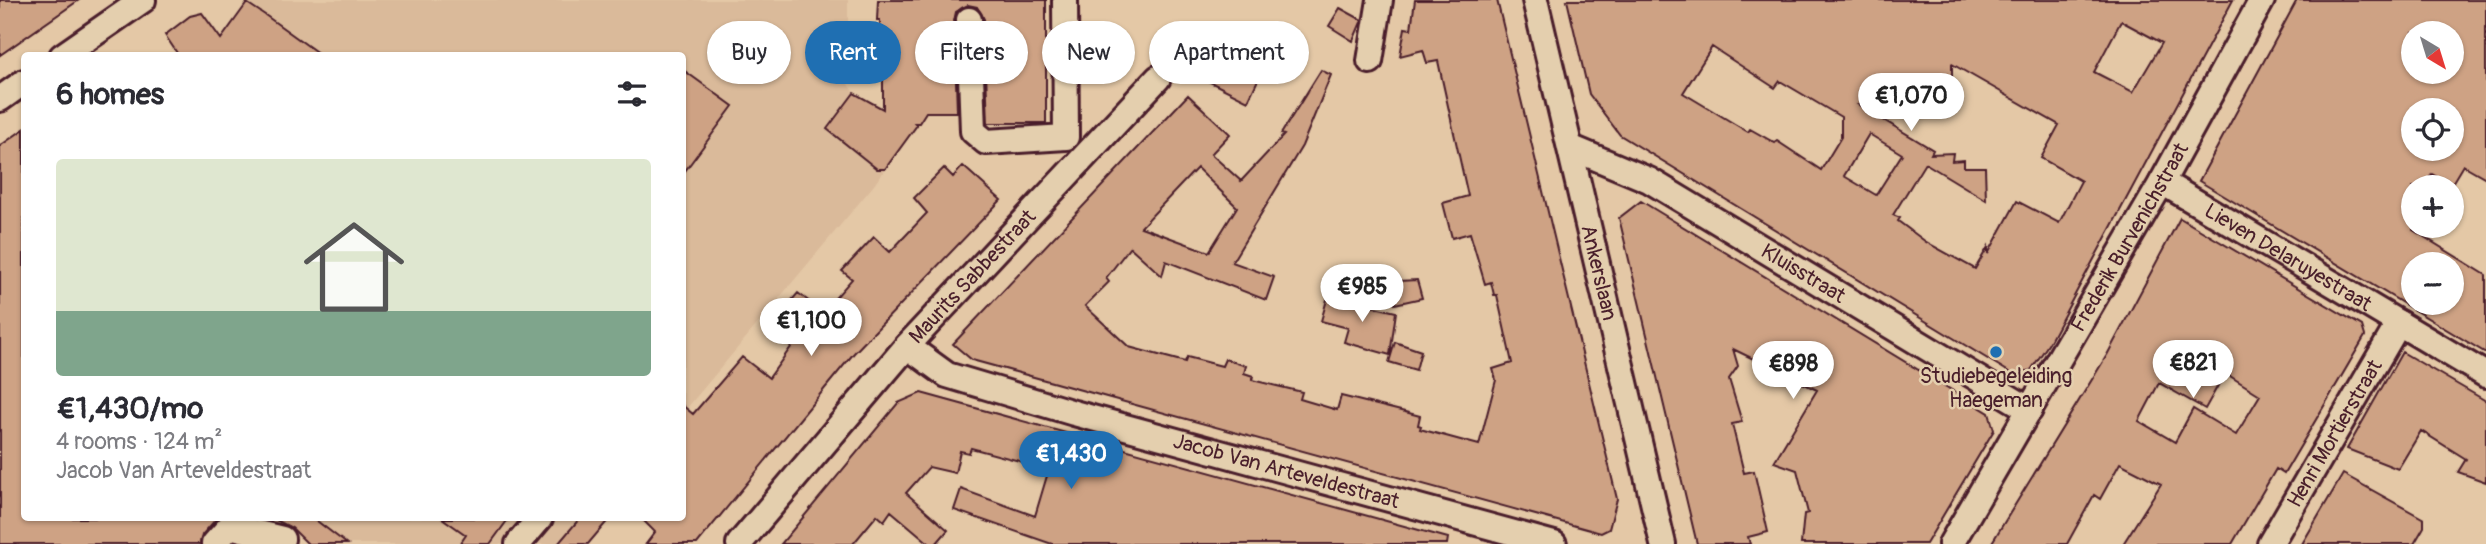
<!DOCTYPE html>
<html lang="en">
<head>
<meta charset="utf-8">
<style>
	:root { --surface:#fff; --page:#f7f7f7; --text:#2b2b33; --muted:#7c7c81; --accent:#1f6fb2 }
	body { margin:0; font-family:Pangolin,sans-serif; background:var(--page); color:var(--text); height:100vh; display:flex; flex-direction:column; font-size:26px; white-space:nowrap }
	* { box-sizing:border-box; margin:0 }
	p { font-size:23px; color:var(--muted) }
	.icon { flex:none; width:38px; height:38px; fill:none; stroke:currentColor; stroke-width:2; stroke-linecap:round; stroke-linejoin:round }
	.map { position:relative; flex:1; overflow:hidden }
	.side { position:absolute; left:21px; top:52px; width:665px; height:469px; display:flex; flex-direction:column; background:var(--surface); border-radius:7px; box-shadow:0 2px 5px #0004 }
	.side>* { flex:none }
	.guide { position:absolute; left:707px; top:21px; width:665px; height:63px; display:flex; gap:14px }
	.needle { width:46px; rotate:142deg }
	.controls { position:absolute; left:2401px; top:21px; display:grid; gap:14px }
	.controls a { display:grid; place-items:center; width:63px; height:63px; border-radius:50%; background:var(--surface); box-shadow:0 2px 5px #0004; font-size:35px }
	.price { position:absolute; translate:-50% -60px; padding:0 16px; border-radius:24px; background:#fff; color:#222; font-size:23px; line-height:46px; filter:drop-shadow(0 2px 4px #0008) }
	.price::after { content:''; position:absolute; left:50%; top:42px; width:21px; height:16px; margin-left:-10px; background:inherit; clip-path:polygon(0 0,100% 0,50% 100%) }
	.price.current { background:var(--accent); color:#fff }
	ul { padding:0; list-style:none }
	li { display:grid; align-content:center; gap:14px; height:371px; padding:0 35px }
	li span { display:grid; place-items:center; height:217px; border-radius:7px; color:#555 }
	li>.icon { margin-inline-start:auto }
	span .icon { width:126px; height:126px; fill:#fffc; stroke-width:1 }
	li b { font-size:30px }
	h2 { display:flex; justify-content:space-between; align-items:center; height:84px; padding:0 35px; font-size:30px }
	.tag { padding:0 24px; border-radius:32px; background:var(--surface); box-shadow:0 2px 5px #0004; font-size:24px; line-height:63px }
	.tag.current { background:var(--accent); color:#fff }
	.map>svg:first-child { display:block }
	.built { fill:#daba9a }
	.building { fill:#cea284; stroke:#4a1f2b; stroke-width:2; fill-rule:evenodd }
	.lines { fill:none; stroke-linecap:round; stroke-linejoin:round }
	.minor-casing { stroke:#4a1f2b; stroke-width:30 }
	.minor { stroke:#e4cfae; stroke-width:24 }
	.poi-dot { fill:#1f6fb2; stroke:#e4cfae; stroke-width:2.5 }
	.labels { text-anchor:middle; stroke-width:5; stroke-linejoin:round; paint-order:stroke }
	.street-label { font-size:21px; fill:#4a1f2b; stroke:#e4cfae }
	.poi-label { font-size:21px; fill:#4a1f2b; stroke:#e4cfae }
</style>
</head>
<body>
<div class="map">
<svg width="2486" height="544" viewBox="0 0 2486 544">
	<rect width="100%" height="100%" fill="#e4c8a6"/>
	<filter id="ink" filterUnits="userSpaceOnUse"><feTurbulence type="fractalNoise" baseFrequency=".0143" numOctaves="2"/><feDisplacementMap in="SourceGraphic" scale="14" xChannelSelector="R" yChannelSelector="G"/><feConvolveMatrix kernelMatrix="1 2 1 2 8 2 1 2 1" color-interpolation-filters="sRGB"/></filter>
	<g filter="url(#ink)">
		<path class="built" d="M249 0H848V84L854 93 915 127 874 185 687 408 695 416 683 430 682 56H209Z
			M314 518H609L588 544H349Z"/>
		<path class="building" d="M0 0H79L0 55Z
			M878 0H1046V123H988L984 19 977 7 968 5 956 12 954 21 957 112H926L919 123H915L917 125 885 169H877L827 129 854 93 883 109V33H880V20H877Z
			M1415 0H1497L1617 499 1609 529 1601 533 972 360 953 344 1188 95 1230 134 1211 154 1241 181 1284 135 1281 134 1321 70 1331 75 1302 146 1232 262 1274 277 1266 300 1166 261 1162 276 1130 247 1106 278 1109 282 1085 306 1129 347 1185 362 1187 357 1222 366 1225 359 1246 366 1244 373 1253 376 1252 380 1302 392 1300 399 1337 410 1341 396 1405 412 1420 416 1418 425 1421 426 1420 429 1479 445 1496 380 1493 369 1512 363 1497 295H1494L1491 282 1485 284 1470 233 1452 238 1443 203 1468 196 1438 61 1427 63 1423 50 1400 56 1405 28 1411 29ZM1197 168 1237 207 1209 252 1141 227Z
			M1567 0H2233L2049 343 2031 370 2014 375 1620 135 1589 94ZM2121 21 2162 43 2133 92 2094 72ZM1712 47 1775 88 1780 81 1841 117V137L1821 170 1777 141 1775 143 1750 129 1748 132 1683 93ZM1952 64 2059 125 2041 158 2081 181 2059 223 2017 201 1988 254V247L1975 269 1926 242 1898 221 1900 218 1893 215 1925 163 1986 200 1985 167H1964V160L1952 161 1953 153 1931 154 1933 150 1859 105H1952ZM1869 134 1902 154 1876 195 1844 176Z
			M2297 0H2486V178L2463 165 2451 185 2432 174 2424 187H2413V206L2409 213 2413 215V230L2486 275V353L2199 181ZM2413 33H2452V72H2413ZM2413 110H2452V149H2413ZM2413 264H2452V303H2413Z
			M247 3 265 15 322 56H179L165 35 190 16 202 13 221 39Z
			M1340 8 1362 20 1353 41 1329 26Z
			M1208 27 1242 42 1236 55 1264 67 1248 101 1188 71Z
			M682 69 733 106 682 175Z
			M24 129V518H217L202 535 200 544H0V146Z
			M963 166 1001 200 854 353 697 544H646L655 532 641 518H682V405L693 414 742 357 769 378 796 340 789 335 795 328 780 314 798 293 823 312 852 279 842 271 874 237 890 252 927 213 914 198 944 168 953 177Z
			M1641 201 1989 413 1994 430 1926 544H1801L1804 514 1808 513 1797 470 1774 462 1817 390 1733 349 1738 366 1729 379 1742 422 1732 424 1744 473 1754 471 1768 532 1748 537 1750 544H1697L1619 218Z
			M2180 218 2362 326 2365 336 2284 474 2276 469 2232 544H2123L2161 484 2120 463 2100 499 2094 495 2067 544H1991L2107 355ZM2225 373 2260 395 2236 435 2193 409 2175 442 2139 421 2159 383 2205 409Z
			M1417 280 1422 298 1395 304 1398 281Z
			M1328 296 1396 312 1390 355 1344 342 1348 328 1321 321Z
			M1395 342 1421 351 1416 370 1389 362Z
			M2402 352 2486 401V482L2458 472 2466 459 2421 431 2398 469 2347 449Z
			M921 393 1448 538 1447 544H1052L954 510 961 489 1035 516 1049 469 971 448 969 453 960 451 955 473 929 467 906 493 948 530 936 544H930L891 511 884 521 877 515 853 544H781L898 403Z
			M2343 474 2424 519V527L2414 544H2302Z
			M272 518H313L347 544H308L292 528Z
			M442 518H509L490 544H460L466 535Z
			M580 518H610L588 544H558Z"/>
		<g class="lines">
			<defs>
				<g id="minor">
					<path id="s1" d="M1535 0 1663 544"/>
					<path d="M969 20 973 131 986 142 1066 137 1065 0"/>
					<path d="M62 56 143 0"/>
					<path d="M1370 61 1380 0"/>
					<path d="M0 99 24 82"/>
					<path id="s2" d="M1570 147 1649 180 2030 410"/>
					<path id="s3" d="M2162 182 2486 375"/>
					<path id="s4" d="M907 346 947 375 1074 413 1554 544"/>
					<path d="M214 544 230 526 282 539"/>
					<path d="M518 544 540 518"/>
					<path id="s5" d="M739 544 907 346 1158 78"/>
					<path id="s6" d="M1951 544 2162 182 2262 0"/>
					<path id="s7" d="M2270 544 2399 323"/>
				</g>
			</defs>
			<use href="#minor" class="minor-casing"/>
			<use href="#minor" class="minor"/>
		</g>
	</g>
	<circle class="poi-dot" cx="1996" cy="352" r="7"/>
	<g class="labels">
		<g class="street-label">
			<text dy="7" stroke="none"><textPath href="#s6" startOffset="355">Frederik Burvenichstraat</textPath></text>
			<text dy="7" stroke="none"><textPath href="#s3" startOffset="147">Lieven Delaruyestraat</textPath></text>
			<text dy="7" stroke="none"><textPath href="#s1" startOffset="280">Ankerslaan</textPath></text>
			<text dy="7" stroke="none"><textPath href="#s2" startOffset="266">Kluisstraat</textPath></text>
			<text dy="7" stroke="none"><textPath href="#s5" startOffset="355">Maurits Sabbestraat</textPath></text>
			<text dy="7" stroke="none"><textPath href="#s7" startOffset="128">Henri Mortierstraat</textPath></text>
			<text dy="7" stroke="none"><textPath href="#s4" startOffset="402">Jacob Van Arteveldestraat</textPath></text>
		</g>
		<g class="poi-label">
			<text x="1996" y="383">Studiebegeleiding<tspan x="1996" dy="24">Haegeman</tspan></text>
		</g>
	</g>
</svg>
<div class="controls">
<a><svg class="needle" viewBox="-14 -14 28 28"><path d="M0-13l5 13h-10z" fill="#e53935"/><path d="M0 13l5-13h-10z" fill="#7c7c81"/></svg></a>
<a><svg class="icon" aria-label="locate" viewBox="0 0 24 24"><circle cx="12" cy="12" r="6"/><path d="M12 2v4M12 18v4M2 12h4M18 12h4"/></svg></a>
<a>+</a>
<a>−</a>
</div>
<b class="price" style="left:1911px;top:133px">€1,070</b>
<b class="price" style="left:1362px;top:324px">€985</b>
<b class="price" style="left:811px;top:358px">€1,100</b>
<b class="price" style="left:2193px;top:400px">€821</b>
<b class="price" style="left:1793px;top:401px">€898</b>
<b class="price current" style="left:1071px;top:491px">€1,430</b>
<div class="guide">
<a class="tag">Buy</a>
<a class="tag current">Rent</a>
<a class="tag">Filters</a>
<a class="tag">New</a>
<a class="tag">Apartment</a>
</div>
<section class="side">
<h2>6 homes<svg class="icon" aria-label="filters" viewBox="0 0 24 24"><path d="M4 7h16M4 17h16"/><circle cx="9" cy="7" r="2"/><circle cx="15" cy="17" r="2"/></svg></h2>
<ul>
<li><span style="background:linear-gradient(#dfe7d0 70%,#7fa58c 0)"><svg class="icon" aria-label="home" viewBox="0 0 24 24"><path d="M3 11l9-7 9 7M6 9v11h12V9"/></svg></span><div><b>€1,430/mo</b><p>4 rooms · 124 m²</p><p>Jacob Van Arteveldestraat</p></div></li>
</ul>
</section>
</div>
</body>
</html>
